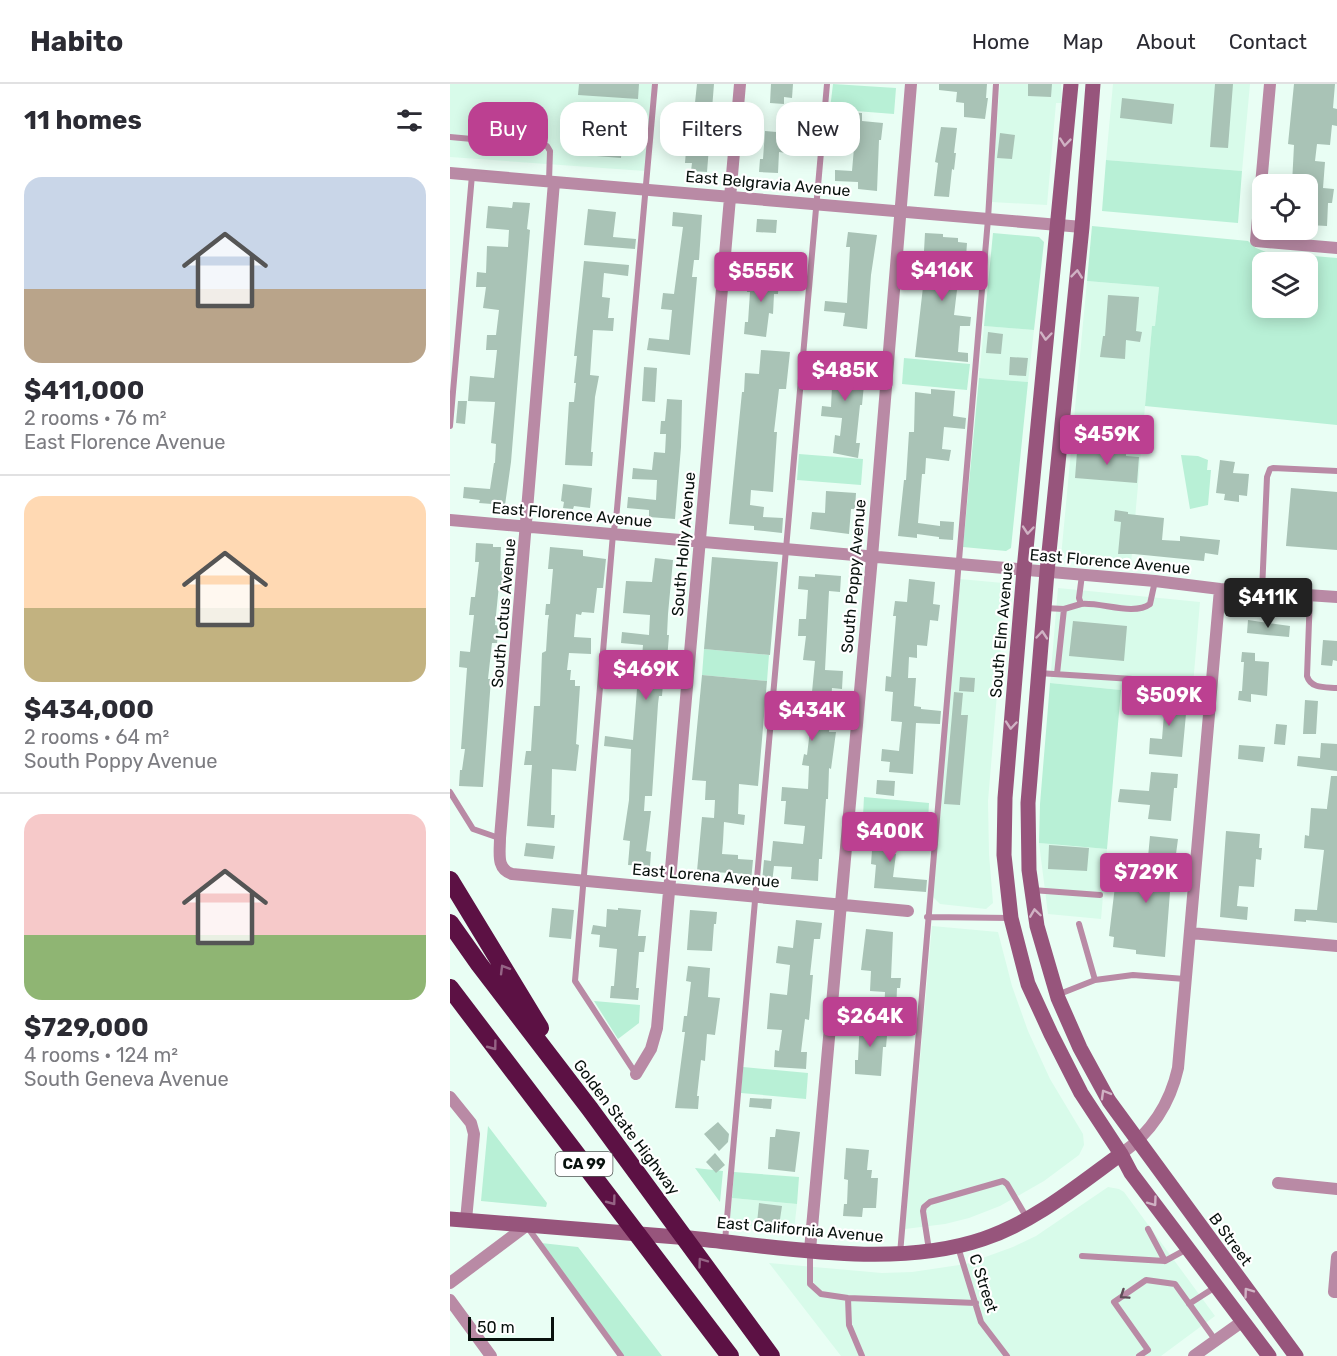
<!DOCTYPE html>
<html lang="en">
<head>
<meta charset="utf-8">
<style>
	:root { --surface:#fff; --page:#f7f7f7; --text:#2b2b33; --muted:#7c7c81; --line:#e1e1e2; --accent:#bc4091 }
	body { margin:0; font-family:Rubik,sans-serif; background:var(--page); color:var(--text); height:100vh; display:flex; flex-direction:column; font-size:22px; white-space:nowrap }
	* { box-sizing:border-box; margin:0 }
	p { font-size:20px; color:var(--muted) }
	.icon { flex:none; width:33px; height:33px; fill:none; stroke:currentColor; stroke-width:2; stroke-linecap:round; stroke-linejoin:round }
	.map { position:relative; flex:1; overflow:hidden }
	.sheet { display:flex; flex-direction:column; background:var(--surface); width:450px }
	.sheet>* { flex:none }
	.banner { position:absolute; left:18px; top:18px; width:570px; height:54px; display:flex; gap:12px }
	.tools { position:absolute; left:802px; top:90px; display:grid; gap:12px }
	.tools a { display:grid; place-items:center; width:66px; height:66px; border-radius:12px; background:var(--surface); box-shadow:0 3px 15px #0003; font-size:30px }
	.scale { position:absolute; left:18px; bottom:15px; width:86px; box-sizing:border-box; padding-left:6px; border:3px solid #08110d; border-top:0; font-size:16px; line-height:21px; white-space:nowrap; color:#08110d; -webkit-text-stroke:4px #fff; paint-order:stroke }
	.price { position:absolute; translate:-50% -51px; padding:0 14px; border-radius:6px; background:var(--accent); color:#fff; font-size:20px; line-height:39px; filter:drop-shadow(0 2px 3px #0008) }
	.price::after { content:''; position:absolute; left:50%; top:36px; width:18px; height:14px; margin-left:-9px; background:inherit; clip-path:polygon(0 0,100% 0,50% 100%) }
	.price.selected { background:#222; color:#fff }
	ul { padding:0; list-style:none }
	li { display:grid; align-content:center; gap:12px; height:318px; padding:0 24px }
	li+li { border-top:2px solid var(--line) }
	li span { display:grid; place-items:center; height:186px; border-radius:18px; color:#555 }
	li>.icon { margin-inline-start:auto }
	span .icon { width:108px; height:108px; fill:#fffc; stroke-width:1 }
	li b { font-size:26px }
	h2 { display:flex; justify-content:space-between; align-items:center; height:72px; padding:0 24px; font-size:26px }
	.tag { padding:0 21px; border-radius:18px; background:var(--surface); box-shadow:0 3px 15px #0003; font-size:21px; line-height:54px }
	.tag.selected { background:var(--accent); color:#fff }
	header { display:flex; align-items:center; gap:36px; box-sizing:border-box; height:84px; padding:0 30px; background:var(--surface); border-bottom:2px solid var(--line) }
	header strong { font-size:28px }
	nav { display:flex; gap:33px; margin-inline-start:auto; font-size:21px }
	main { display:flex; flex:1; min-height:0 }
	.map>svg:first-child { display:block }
	.built { fill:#d8fbea }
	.green { fill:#b8f0d6; fill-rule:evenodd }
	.building { fill:#a9c3b6 }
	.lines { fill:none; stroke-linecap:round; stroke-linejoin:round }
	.lane { stroke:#b98aa5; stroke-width:6 }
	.street { stroke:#b98aa5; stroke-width:12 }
	.secondary { stroke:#97557c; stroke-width:15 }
	.highway { stroke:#5c1144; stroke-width:18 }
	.oneway { stroke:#d0b2c4 }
	.oneway2 { stroke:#956485 }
	.oneway3 { stroke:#604e59 }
	.labels { text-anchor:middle; stroke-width:4.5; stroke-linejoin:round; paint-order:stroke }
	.shield { fill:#fff; stroke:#525856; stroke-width:1.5 }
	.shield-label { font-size:15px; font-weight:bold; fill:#08110d }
	.street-label { font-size:16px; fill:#08110d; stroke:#fff }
</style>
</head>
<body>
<header>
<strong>Habito</strong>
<nav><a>Home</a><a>Map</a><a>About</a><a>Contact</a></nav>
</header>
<main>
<section class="sheet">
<h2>11 homes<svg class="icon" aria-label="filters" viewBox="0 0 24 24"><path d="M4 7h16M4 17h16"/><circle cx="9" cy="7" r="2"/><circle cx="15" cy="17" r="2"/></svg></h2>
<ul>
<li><span style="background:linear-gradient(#c9d6e8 60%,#b9a48a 0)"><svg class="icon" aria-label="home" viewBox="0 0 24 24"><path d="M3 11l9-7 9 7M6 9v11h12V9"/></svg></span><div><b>$411,000</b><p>2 rooms · 76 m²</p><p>East Florence Avenue</p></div></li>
<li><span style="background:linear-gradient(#ffd9b3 60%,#c2b280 0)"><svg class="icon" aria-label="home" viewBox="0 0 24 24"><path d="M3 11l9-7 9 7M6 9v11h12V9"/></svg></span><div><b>$434,000</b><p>2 rooms · 64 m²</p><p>South Poppy Avenue</p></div></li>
<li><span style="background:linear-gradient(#f6c9c9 65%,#8fb573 0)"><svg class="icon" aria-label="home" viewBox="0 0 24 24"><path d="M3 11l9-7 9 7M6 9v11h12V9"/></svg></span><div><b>$729,000</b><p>4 rooms · 124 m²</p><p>South Geneva Avenue</p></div></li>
</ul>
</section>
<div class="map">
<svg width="887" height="1272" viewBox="0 0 887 1272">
	<rect width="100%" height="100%" fill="#e9fef4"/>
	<path class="built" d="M0 0H202L195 87 0 73Z
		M550 0H611L612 19H606L597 121 541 118Z
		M663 0H800L792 87 656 76Z
		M637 197 709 203 705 242 702 243 681 480 611 473Z
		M534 242 584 246 578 298 529 294Z
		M510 495 553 499 556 503 538 717 539 770 543 819 536 825 490 820 482 812Z
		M608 504 750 518 742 613 600 599Z
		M589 759 657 765 651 835 598 830Z
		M482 842 548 848 562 902 578 947 600 995 633 1050 634 1061 629 1071 594 1097 550 1122 519 1134 495 1140 455 1145Z
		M658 1103 669 1105 674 1108 765 1232 711 1272H391L319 1179 432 1189 462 1188 516 1180 563 1163 586 1152Z
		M282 1114 347 1120 344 1146 279 1140Z"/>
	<path class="green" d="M383 0 446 4 444 30 380 25Z
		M656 76 792 87 788 139 652 127Z
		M642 142 798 157 806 164 816 168 887 174V341L695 322 702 242H705L709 203 637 197ZM813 178H858V224H813Z
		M543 149 589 153 594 158 584 246 534 242Z
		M454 274 520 280 517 306 452 300Z
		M529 294 578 298 561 464 556 467 513 463Z
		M349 370 413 375 411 401 347 396Z
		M731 371 748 372 758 376 757 386H761L758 421 740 425Z
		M254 565 319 571 317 597 252 591Z
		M600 599 671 606 657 765 589 759 590 720Z
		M414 713 479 719 478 738 413 732Z
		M144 917 190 921 189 939 168 955Z
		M293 983 358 989 356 1015 291 1009Z
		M38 1042 97 1119 96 1123 31 1117Z
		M245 1084 273 1087 270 1118Z
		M284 1088 349 1093 347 1120 282 1114Z
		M91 1159 128 1163 212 1272H174Z"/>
	<path class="building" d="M129 0H189L188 15 128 11Z
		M247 0H264L257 88 241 87 242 79H235L236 66 242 67 244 39 237 38V28H244Z
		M321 0H343L342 14 334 13V20L320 19Z
		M489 0H537L536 14H538L535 35 514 33V19L506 18 507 8 489 6Z
		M578 0H602L601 13 578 12Z
		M765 0H783L778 64 760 63Z
		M844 0H885L883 24 887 25V42L882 41 880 61 867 60 865 77 875 78 873 104 884 105 882 119H878L877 142 858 141V100H842L844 61 838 60Z
		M672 14 724 20 722 40 670 34Z
		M380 27 412 29V37L433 39 431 56H429L427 107 408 105V98L385 97V86L402 87 404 64 387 63 389 38 379 37Z
		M126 28 174 31 171 74 122 70Z
		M491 43 507 44 504 69H506L504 86 502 85 499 113 484 112 488 79 485 78Z
		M315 47 338 49 336 69 329 68 328 89 309 88 310 75H313Z
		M550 49 565 51 562 75 547 74Z
		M63 118 80 119 77 145 80 146 61 378 55 421 29 419 30 416 13 414 14 403 40 405 44 379H45L46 360 41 359 45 318 18 317 20 292 44 294 47 266H36L37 251H46L49 226 33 224 36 203H26L27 188 36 189 37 162 58 163 59 146 36 144 38 122 62 124Z
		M138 125 166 128 163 153 186 155 185 165 134 161Z
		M223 128 252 131 249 176H244L242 193H247L240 271 197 266 199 254 219 256 222 226 211 225 213 209 224 210 233 143 222 142Z
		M307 135 327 136 326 149 306 148Z
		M398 148 427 151 421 191 417 245 393 242 395 229 374 227 375 217 397 219 400 163H396Z
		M475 149 493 150V153L508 154V158L517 159 515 188 499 186 496 205 507 206 504 231 521 233 520 242H510L508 268 518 269V278L465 273 473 203H478L483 167H474Z
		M134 177 179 181 178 192 154 189 152 213 160 214 158 234H164L163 247 143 246 140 291 149 292 145 313 141 368H143L142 382 115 381 119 318H124L126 299H124L127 272H124Z
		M298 191 329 193 328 210H324L323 230 319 229 316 253 294 250 295 238H298L300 208H297Z
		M658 211 689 213 686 247 692 248 690 258 676 256 675 275 650 273 653 252H655Z
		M538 248 553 250 551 270 536 269Z
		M311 266 340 268 336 305H329L324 348H327L323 408 301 406 300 421 314 423 313 433 333 434 332 449 304 446V442L279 440 292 308H294L295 289 309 290Z
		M366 270 384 271V277L416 280 412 321H410L406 359H410L408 374 383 369 385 351 390 352 392 334 371 332 372 322 381 323 383 282 365 280Z
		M560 273 578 274 576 292 559 291Z
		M194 283 207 284 205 318 192 317Z
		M481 305 505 307 503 332 516 334 515 345 494 343 492 365 501 366 499 377 476 374 475 390H472L468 439 490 442V437L504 438 503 456 489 455V453L467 450V454L448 452 454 396H456L459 348H464L465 308 481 310Z
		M217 315 232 316 231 363 225 435 199 433V426L177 424 178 413 206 416 207 396 182 395 183 384 202 386 204 368 215 369 216 350H210L211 337H215Z
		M8 317H17L15 340 6 339Z
		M639 364 676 367V372L689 373 687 399 625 394 627 368 639 369Z
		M770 376 785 378 783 389 799 390 797 412 789 411V418L774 416 775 410 766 409Z
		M113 400 142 404 140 424 124 422 123 425 113 424 114 418 111 417Z
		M841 404 887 408V466L836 462Z
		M376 407 406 409 405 425H401L399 450 360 445 362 428 375 429Z
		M665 426 678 428V430L714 434 712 456 730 457V452L770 456 768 471 755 469 754 477 684 470H668L671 438 664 437Z
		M26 459 43 460V463H51L50 487 55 488 53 501H49L45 541 49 542 47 559H42L38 595H41L33 703 9 702 10 686H12L15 665H11L17 584 9 583 10 567 20 568 24 531H19L21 513H25L29 478H25Z
		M100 463 133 466V472L156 475 153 504H147L144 529 132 528 131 531 126 530 124 553 141 554V570L119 569 117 586H121L120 596H125V602H130L126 660 129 661 126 687 102 685 101 731H105L104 744 77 742 82 681H74L76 667H81L84 622H90L92 569 96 567 98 536 99 531H95L96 520H100L103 485H98Z
		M262 473 328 478 320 571 254 565Z
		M205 474 223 476 218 530 217 551H219L217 576H215L212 612H209L208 620 202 712H195L194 727H201L196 767 201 768 200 782 178 781 180 757 173 756 179 716 181 665 154 662 155 652 183 656 187 605 194 606 196 586 191 585 193 561 171 559 172 548 199 551 200 531 173 529 176 497 202 498Z
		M365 490 391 492 390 508 379 507 375 586 393 587 392 605 382 604 379 648H386L381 685 379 684 378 715H376L372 775H369L368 797 341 795 342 783 324 782 322 799 312 798 314 776 321 777 323 757 353 760 355 742 334 740 336 717H331L332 703 358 705 359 682 352 681 354 670 357 671 362 630H359L360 608H362L365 577 353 576 356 552H348L349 535H356L358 506 348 505 349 492 365 493Z
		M459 495 485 498 483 520 490 521 488 537 480 536 477 562 467 561V574L459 573 458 594H466L464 622 471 623V625L491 627 490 640 466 639 463 690 439 688 440 678 431 677 432 665 449 667 452 638 441 637 443 608 435 607 436 592 441 593 446 532H443L445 517 457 518Z
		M798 536 840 542 839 553 797 549Z
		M623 537 677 542 674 577 619 572Z
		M873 556 887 557V577L883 576 882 582 871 581Z
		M792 568 805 569V577L819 578 817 612 801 610V618L788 616 789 607H792L794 578H791Z
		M252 591 317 597 308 702 289 700 288 730 295 731 294 741 274 738 273 758 272 770 288 771V775L303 776 301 797H296V790L247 787 252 733 264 734 265 716H255L256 697 242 696Z
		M510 593 525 594 524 608 509 607Z
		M504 608 513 609 511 631H518L510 721 494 720Z
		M705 612 731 614 730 630H736L732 673 699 670 700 654 712 655 714 630 698 628V619H705Z
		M855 616 868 617 866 650H853Z
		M826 640 837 641 835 661 824 660Z
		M871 659 887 660V687L847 682 848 672 870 674Z
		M789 661 815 663 813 678 788 675Z
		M701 688 728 690 727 704H724L721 737 698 735 700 721 668 718 670 705 699 707Z
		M881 692H887V839L856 836V838L844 837 845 825 867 826 874 766 854 764 855 751 859 752 861 724 877 725V724Z
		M427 696 445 697 444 712 426 710Z
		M424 739 445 742 442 770H446L443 793 477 796 476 808 424 804 426 781 421 780Z
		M776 747 810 750 809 764H812L811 776 806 775 804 803 789 802 787 822 798 823 797 836 770 833Z
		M700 752 728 755 726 770H724L720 808 715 873 686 870V866L663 863 664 853 659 852 665 802 695 805Z
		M76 759 105 762 103 775 74 772Z
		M599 761 639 764 637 787 598 785Z
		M102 824 124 826 121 855 99 853Z
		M168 824 191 826 188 852H196L194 868H189L186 904H189L188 916 160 914 161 902H164L167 865 149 863 150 851 141 850 143 841 156 843 157 825 168 826Z
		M240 826 267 828 266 840H264L262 867 237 866Z
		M346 836 372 839 370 855H364L360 891H363L359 936 355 935 351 968H357L356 985 324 983 325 966 329 967 332 946 317 945 320 909 337 911 340 881 326 879 328 862 343 864Z
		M416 845 443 848 441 894H451L450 904H447L446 931 434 930 435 908 420 907 421 887 411 886Z
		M238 882 260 884 258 913 270 914 265 951 257 950 255 977 251 976 247 1012H249L248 1025 225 1024 235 948H232L234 932H237L241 898 236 897Z
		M410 934 432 936 431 952H437L436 963H433L431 992 405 990V976H408Z
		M300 1014 322 1015 321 1025 299 1023Z
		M268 1038 279 1050 278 1058 269 1067 254 1050Z
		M326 1045 350 1048 345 1088 318 1085 320 1053H325Z
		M396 1064 419 1066 417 1086H422L421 1094H428L426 1124H413L412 1133 393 1132 394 1120H397L398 1096 394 1095Z
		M265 1069 275 1081 266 1089 256 1078Z
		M309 1119 332 1122 329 1142 307 1139Z"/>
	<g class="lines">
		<path class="lane" d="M0 53 97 62 100 67 99 97
			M0 342 22 91
			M632 491 629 514 631 520C651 518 684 532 700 520L705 497
			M812 507 817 393 820 385 823 384 887 387
			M860 511 857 592C861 605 875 603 887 604
			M594 524 614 525 631 520
			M588 589 761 600
			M607 590 614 525
			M0 708 23 745 49 754
			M582 806 650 811
			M477 833 561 834
			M629 840 645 896
			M607 911 645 896 683 891 735 895
			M186 990 125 897 163 450 166 436 205 0
			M78 1144 171 1272
			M698 1145 715 1177
			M275 1157 377 0
			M508 1163 531 1238 557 1272
			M479 1166 473 1127 474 1123 480 1118 553 1097 557 1100 577 1134
			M360 1167V1200L371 1210 398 1214 526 1219
			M450 1170 538 135 546 0
			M632 1172 715 1177 737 1165
			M398 1214 399 1241 412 1272
			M739 1220 767 1202
			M689 1272 698 1266 664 1218 696 1196 725 1200 766 1257"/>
		<path class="street" d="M820 0 806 157 887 164
			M0 89 632 143
			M104 98 50 754C50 769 46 785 62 790L458 827
			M0 436 705 497 770 505 887 513
			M740 849 887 862
			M186 990 201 965 207 944 290 0
			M0 1013 21 1039 24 1050 16 1136
			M671 1070C702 1048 720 1020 728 984L770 505
			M828 1099 887 1105
			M360 1166 422 473 461 0
			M887 1173 884 1208H887
			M0 1199 76 1142
			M0 1216 41 1272
			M744 1272 793 1237"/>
		<path class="secondary" d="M621 0 574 486 555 714 554 771 561 834 578 900 601 950 631 1009 671 1070 681 1089 819 1272
			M643 0 632 143 597 488 578 719 579 786 587 842 608 914 630 964 659 1017 846 1272
			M0 1135C80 1142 160 1147 240 1154 331 1163 445 1185 533 1155 584 1138 627 1102 671 1070"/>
		<path class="highway" d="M0 796 90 944
			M0 839 29 880 140 1025 321 1272
			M0 904 280 1272"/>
	</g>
	<defs><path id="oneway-chevron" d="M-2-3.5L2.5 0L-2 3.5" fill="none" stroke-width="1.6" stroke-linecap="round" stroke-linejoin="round" transform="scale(1.5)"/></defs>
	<g class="oneway">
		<use href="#oneway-chevron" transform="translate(615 58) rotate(96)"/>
		<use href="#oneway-chevron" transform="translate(627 190) rotate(-84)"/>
		<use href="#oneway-chevron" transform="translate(596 252) rotate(95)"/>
		<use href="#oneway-chevron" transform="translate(578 446) rotate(95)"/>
		<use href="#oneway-chevron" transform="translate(592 551) rotate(-85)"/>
		<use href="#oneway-chevron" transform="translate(561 641) rotate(95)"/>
		<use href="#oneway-chevron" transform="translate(585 829) rotate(-98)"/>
		<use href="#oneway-chevron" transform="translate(655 1010) rotate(-120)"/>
		<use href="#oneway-chevron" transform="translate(703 1118) rotate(54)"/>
		<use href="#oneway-chevron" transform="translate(798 1208) rotate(-126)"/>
	</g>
	<g class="oneway2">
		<use href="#oneway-chevron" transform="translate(54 885) rotate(-121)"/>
		<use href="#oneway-chevron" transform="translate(43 962) rotate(53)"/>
		<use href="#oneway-chevron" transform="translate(162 1117) rotate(53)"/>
		<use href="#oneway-chevron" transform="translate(252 1178) rotate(-126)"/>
	</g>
	<use class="oneway3" href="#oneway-chevron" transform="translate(674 1211) rotate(146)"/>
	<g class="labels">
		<rect class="shield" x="105.5" y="1068" width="57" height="24" rx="4.5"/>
		<g class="shield-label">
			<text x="134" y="1085">CA 99</text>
		</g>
		<g class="street-label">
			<text transform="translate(318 99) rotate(5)" y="6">East Belgravia Avenue</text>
			<text transform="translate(122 430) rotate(5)" y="6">East Florence Avenue</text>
			<text transform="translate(233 460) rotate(-85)" y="6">South Holly Avenue</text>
			<text transform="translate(660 477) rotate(5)" y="6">East Florence Avenue</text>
			<text transform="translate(403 492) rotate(-85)" y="6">South Poppy Avenue</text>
			<text transform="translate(53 529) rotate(-85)" y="6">South Lotus Avenue</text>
			<text transform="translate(551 546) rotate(-85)" y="6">South Elm Avenue</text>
			<text transform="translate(256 791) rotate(5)" y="6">East Lorena Avenue</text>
			<text transform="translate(177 1043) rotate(53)" y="6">Golden State Highway</text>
			<text transform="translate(350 1145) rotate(5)" y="6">East California Avenue</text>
			<text transform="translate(781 1155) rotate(54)" y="6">B Street</text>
			<text transform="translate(534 1199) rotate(72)" y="6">C Street</text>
		</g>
	</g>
</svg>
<div class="tools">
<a><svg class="icon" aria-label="locate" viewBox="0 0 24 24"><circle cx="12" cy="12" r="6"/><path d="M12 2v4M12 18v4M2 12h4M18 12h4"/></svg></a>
<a><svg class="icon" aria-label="layers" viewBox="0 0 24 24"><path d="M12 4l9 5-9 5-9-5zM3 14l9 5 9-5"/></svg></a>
</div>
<div class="scale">50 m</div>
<b class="price" style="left:492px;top:218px">$416K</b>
<b class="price" style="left:311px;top:219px">$555K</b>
<b class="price" style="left:395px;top:318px">$485K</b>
<b class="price" style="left:657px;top:382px">$459K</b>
<b class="price selected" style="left:818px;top:545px">$411K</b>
<b class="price" style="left:196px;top:617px">$469K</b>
<b class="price" style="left:719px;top:643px">$509K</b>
<b class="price" style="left:362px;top:658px">$434K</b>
<b class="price" style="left:440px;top:779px">$400K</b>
<b class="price" style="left:696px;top:820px">$729K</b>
<b class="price" style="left:420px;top:964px">$264K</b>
<div class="banner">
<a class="tag selected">Buy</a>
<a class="tag">Rent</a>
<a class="tag">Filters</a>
<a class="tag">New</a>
</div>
</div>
</main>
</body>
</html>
